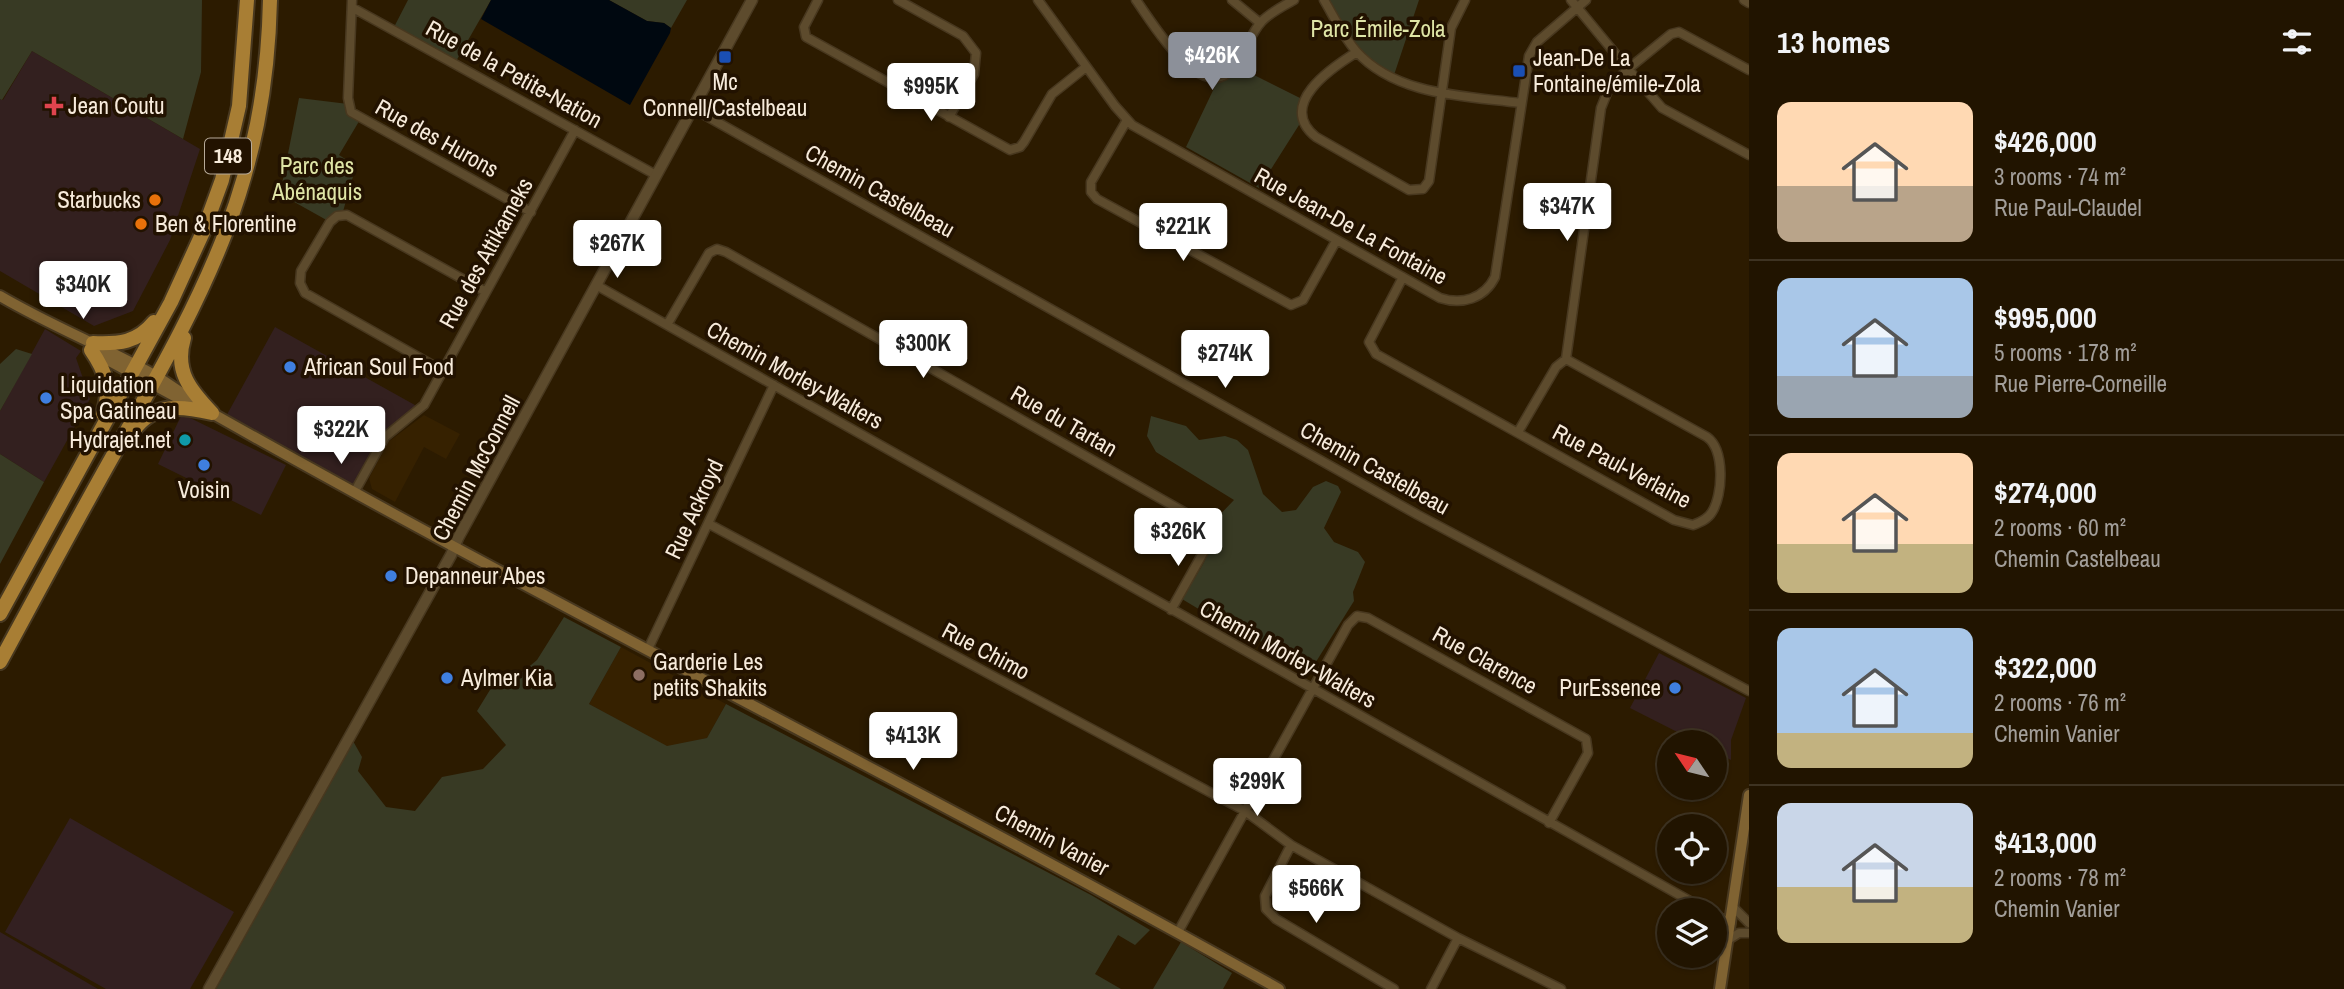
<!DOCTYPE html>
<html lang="en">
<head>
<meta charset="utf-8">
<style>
	:root { --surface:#211400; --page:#291d0a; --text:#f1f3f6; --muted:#a29e99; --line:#3e3322; --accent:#8c9099 }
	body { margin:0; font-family:"Archivo Narrow",sans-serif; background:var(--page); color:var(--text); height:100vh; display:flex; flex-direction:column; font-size:26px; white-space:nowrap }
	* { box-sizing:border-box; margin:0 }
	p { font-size:23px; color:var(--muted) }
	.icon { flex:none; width:38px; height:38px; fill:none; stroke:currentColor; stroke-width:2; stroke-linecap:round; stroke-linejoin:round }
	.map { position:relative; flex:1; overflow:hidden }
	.side { display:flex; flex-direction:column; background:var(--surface); width:595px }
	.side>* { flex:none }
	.needle { width:46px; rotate:305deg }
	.fabs { position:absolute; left:1657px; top:730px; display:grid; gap:14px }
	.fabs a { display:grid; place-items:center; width:70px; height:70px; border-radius:50%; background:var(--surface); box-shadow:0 2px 5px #0004,0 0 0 2px var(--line); font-size:35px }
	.price { position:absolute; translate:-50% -60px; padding:0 16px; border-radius:7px; background:#fff; color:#222; font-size:23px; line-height:46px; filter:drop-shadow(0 2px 4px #0008) }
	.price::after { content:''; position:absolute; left:50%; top:42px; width:21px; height:16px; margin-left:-10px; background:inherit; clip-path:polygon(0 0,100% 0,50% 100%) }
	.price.current { background:var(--accent); color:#fff }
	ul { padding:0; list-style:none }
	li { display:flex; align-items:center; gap:21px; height:175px; padding:0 28px }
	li+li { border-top:2px solid var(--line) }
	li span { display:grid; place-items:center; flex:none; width:196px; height:140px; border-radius:14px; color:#555 }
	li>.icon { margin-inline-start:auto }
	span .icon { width:84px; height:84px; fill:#fffc; stroke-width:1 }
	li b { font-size:30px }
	h2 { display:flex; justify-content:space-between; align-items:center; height:84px; padding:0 28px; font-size:30px }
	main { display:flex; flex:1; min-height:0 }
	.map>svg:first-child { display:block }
	.commercial { fill:#33201f }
	.industrial { fill:#332021 }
	.built { fill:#362100 }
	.green { fill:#383a24 }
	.water { fill:#000810 }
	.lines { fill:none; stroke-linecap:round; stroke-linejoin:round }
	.minor-casing { stroke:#48381f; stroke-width:11 }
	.tertiary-casing { stroke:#48381f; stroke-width:13 }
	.secondary-casing { stroke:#48381f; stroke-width:14 }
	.trunk-casing { stroke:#48381f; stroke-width:18 }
	.minor { stroke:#5d4b2d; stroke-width:8 }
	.tertiary { stroke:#5d4b2d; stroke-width:10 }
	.secondary { stroke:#806332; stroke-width:10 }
	.trunk { stroke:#a87e34; stroke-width:14 }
	.transit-dot { fill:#1a4fb4; stroke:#221200; stroke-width:2.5 }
	.health-dot { fill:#e0444e; stroke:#221200; stroke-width:2.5 }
	.food-dot { fill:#e8710a; stroke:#221200; stroke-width:2.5 }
	.shop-dot { fill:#3f7fe0; stroke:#221200; stroke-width:2.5 }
	.culture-dot { fill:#0f9aa8; stroke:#221200; stroke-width:2.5 }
	.education-dot { fill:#8d6e63; stroke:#221200; stroke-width:2.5 }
	.labels { text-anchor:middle; stroke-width:7; stroke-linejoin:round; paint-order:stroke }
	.shield { fill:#221200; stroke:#b7aa99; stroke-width:2 }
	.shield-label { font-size:21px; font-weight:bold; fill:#f7ebdb }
	.park-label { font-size:23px; fill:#dfe5a6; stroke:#221200 }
	.poi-label { font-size:23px; fill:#f7ebdb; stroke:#221200; text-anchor:start }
	.street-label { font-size:23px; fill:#f7ebdb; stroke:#221200 }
</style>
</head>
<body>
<main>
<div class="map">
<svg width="1749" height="989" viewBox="0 0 1749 989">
	<rect width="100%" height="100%" fill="#2c1b00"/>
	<path class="commercial" d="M32 51 200 149 170 240 133 311 94 326 0 271V99L3 100Z
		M275 327 422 409 393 430 355 491 224 420Z
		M45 329 81 351 76 358 90 399 44 482 0 454V411Z
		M182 414 286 465 261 515 158 464Z
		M1659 653 1746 698 1731 740V760L1715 752V742H1697L1630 708Z"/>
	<path class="industrial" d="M70 818 234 912 190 989H106L5 932Z
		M0 932 98 989H0Z"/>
	<path class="built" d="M424 415 460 434 446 459 424 447 395 502 372 489 369 478 388 442Z
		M621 647 726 704 707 738 667 747 589 704Z"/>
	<path class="green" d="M0 0H202L201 72 183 139 32 51 2 100 0 99Z
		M408 0H491L455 63 393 29Z
		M609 0H687L671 28 664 23 647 21Z
		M1324 0H1419L1393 78 1357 52Z
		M1240 68 1300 98 1299 125 1259 188 1186 147 1218 80 1232 76Z
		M299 98 348 104 361 118 339 155 356 166 342 215 330 222 280 194Z
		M16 349 32 354 0 411V364Z
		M1151 416 1186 426 1199 440 1225 436 1237 440 1248 450 1263 494 1282 512 1296 510 1313 487 1326 481 1338 486 1341 492 1324 528 1334 542 1358 552 1365 562 1353 592 1354 601 1314 665 1308 667 1245 633 1235 631 1182 599C1193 578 1219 549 1210 525L1234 500 1156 452 1147 436Z
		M0 454 44 482 0 564Z
		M564 617 621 647 589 704 667 746 707 738 726 704 1091 895 1150 930 1135 945 1118 935 1095 974 1121 989H216L353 741 362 757 358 771 386 807 415 811 442 777 483 769 506 745 477 711 493 685 519 675 537 660Z
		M1181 942 1232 973 1223 989H1153Z"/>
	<path class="water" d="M491 0H609L647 21 664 23 671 28 670 33 630 105 481 19Z"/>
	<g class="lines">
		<defs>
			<path id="minor" d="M352 0 348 98 351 112 531 212
				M818 0 804 27 806 37 1010 150 1020 147 1024 142 1052 94 1086 67
				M898 0 963 36 976 53 974 74 949 117
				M1038 0 1115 106 1132 125 1440 298C1462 305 1484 299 1495 277L1529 56 1537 42 1586 0
				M1136 0C1152 22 1202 108 1234 67 1245 53 1250 34 1262 21 1271 12 1283 6 1294 0
				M1232 0 1260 23
				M1324 0C1334 17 1343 36 1356 51 1396 96 1466 96 1520 103
				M1744 0 1749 3
				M353 8 656 175
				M1357 52C1331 68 1276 105 1316 137L1409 190 1423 189 1429 181 1451 28 1465 0
				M1749 70 1679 32 1671 34 1628 69 1662 108 1749 155
				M692 108 1418 515 1749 691
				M1127 120 1091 182V192L1097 199 1291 305 1303 300 1336 241
				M1403 277 1369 342 1376 354 1674 520 1693 525C1701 522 1708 519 1712 512 1723 495 1725 450 1707 437L1566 359
				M596 285 1706 910
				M667 325 709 253 717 249 726 252 1200 521 1209 533 1208 544 1171 610
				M443 371 305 293 300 283 301 271 330 222 337 216 347 215 486 292
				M1518 432 1556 367 1566 359 1601 108 1609 88 1628 69 1571 0
				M355 491 385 437 424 405 575 130
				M709 524 1245 811 1291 845 1458 938 1561 989
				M648 649 774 385
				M1291 845 1265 896 1266 909 1276 919 1394 989
				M1733 907 1749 923
				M1715 915 1731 923
				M1178 932 1348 625 1357 616 1368 618 1586 739 1588 753 1549 823
				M1728 940 1739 933H1749
				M1431 989 1458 938"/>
			<path id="tertiary" d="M209 989 451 555 458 538 752 0"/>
			<path id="secondary" d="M0 296C51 326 105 347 156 376 177 389 196 404 217 416 567 614 928 792 1279 989
				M93 352 193 406
				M1720 989 1749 795"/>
			<path id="trunk" d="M184 338C174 371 190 390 212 413
				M93 343C119 344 137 343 154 322
				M91 350C106 372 112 388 103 414
				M134 430C155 402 182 406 212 413
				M0 614 171 302 203 232 222 180 239 106 247 0
				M0 662C38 592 76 521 115 452 203 294 266 186 270 0"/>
		</defs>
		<use href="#minor" class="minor-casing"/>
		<use href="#tertiary" class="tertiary-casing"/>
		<use href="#secondary" class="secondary-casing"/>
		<use href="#trunk" class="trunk-casing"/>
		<use href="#minor" class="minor"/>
		<use href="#tertiary" class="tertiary"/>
		<use href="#secondary" class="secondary"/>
		<use href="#trunk" class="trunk"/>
	</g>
	<g class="transit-dot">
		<rect x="718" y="50" width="14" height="14" rx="3.5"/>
		<rect x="1512" y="64" width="14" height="14" rx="3.5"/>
	</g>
	<path class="health-dot" d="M50.5 95.5h7v7h7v7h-7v7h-7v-7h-7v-7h7z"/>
	<g class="food-dot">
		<circle cx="155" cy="200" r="7"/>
		<circle cx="141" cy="224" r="7"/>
	</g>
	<g class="shop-dot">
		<circle cx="290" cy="367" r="7"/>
		<circle cx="46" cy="398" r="7"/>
		<circle cx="204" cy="465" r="7"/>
		<circle cx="391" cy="576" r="7"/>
		<circle cx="447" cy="678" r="7"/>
		<circle cx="1675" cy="688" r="7"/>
	</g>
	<circle class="culture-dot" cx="185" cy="440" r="7"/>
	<circle class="education-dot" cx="639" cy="675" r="7"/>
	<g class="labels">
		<rect class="shield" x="205" y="138.5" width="46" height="35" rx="5"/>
		<g class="shield-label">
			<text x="228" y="163">148</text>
		</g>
		<g class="park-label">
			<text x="1378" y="37">Parc Émile-Zola</text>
			<text x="317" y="174">Parc des<tspan x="317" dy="26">Abénaquis</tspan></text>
		</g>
		<g class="poi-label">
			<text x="1533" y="66">Jean-De La<tspan x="1533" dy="26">Fontaine/émile-Zola</tspan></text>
			<text x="725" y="90" text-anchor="middle">Mc<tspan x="725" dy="26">Connell/Castelbeau</tspan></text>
			<text x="68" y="114">Jean Coutu</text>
			<text x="141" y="208" text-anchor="end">Starbucks</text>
			<text x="155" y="232">Ben &amp; Florentine</text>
			<text x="304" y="375">African Soul Food</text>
			<text x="60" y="393">Liquidation<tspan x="60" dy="26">Spa Gatineau</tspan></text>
			<text x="171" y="448" text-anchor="end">Hydrajet.net</text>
			<text x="204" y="498" text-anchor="middle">Voisin</text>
			<text x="405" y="584">Depanneur Abes</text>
			<text x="653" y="670">Garderie Les<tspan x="653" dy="26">petits Shakits</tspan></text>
			<text x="461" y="686">Aylmer Kia</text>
			<text x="1661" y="696" text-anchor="end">PurEssence</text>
		</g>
		<g class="street-label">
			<text transform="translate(514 74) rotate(29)" y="8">Rue de la Petite-Nation</text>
			<text transform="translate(437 138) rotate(29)" y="8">Rue des Hurons</text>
			<text transform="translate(880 191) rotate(29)" y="8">Chemin Castelbeau</text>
			<text transform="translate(1351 226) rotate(29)" y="8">Rue Jean-De La Fontaine</text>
			<text transform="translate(486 253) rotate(-61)" y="8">Rue des Attikameks</text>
			<text transform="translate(795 375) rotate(29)" y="8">Chemin Morley-Walters</text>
			<text transform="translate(1064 421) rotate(30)" y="8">Rue du Tartan</text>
			<text transform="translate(1622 466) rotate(28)" y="8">Rue Paul-Verlaine</text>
			<text transform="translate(476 468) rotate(-62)" y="8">Chemin McConnell</text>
			<text transform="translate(1375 468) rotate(29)" y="8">Chemin Castelbeau</text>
			<text transform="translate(694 509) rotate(-65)" y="8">Rue Ackroyd</text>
			<text transform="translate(986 651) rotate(28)" y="8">Rue Chimo</text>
			<text transform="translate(1288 654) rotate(29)" y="8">Chemin Morley-Walters</text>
			<text transform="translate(1485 660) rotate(29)" y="8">Rue Clarence</text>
			<text transform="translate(1052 840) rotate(28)" y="8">Chemin Vanier</text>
		</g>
	</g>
</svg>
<div class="fabs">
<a><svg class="needle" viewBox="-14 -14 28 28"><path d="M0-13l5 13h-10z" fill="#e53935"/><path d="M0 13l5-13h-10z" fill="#a29e99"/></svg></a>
<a><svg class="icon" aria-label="locate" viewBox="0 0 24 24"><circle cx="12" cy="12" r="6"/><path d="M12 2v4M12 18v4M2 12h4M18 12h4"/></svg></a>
<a><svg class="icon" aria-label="layers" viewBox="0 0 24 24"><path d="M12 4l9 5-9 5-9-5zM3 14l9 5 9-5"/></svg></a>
</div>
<b class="price current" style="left:1212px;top:92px">$426K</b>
<b class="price" style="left:931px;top:123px">$995K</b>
<b class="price" style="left:1567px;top:243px">$347K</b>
<b class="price" style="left:1183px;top:263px">$221K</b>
<b class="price" style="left:617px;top:280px">$267K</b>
<b class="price" style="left:83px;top:321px">$340K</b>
<b class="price" style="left:923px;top:380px">$300K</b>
<b class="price" style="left:1225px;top:390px">$274K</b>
<b class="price" style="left:341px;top:466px">$322K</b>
<b class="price" style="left:1178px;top:568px">$326K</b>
<b class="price" style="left:913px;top:772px">$413K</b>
<b class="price" style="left:1257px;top:818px">$299K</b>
<b class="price" style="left:1316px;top:925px">$566K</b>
</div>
<section class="side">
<h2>13 homes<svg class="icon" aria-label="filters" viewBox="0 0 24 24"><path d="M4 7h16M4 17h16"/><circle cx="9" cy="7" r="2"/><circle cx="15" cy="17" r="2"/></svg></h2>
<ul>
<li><span style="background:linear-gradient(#ffd9b3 60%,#b9a48a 0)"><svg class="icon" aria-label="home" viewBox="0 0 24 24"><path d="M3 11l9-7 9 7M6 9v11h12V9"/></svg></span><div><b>$426,000</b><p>3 rooms · 74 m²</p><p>Rue Paul-Claudel</p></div></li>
<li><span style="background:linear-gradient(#a9c7e8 70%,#9aa5b1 0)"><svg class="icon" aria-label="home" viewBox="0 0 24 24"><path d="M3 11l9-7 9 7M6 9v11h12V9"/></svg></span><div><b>$995,000</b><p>5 rooms · 178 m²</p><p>Rue Pierre-Corneille</p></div></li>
<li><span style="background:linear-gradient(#ffd9b3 65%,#c2b280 0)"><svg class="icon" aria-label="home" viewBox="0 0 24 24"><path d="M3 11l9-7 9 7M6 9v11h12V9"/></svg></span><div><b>$274,000</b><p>2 rooms · 60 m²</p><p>Chemin Castelbeau</p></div></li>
<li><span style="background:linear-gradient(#a9c7e8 75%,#c2b280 0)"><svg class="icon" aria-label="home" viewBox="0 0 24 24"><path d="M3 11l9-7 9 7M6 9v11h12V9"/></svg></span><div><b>$322,000</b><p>2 rooms · 76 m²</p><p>Chemin Vanier</p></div></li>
<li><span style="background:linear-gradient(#c9d6e8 60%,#c2b280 0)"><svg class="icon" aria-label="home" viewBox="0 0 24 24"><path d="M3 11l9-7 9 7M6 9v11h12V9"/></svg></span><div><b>$413,000</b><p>2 rooms · 78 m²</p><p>Chemin Vanier</p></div></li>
</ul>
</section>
</main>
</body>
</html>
